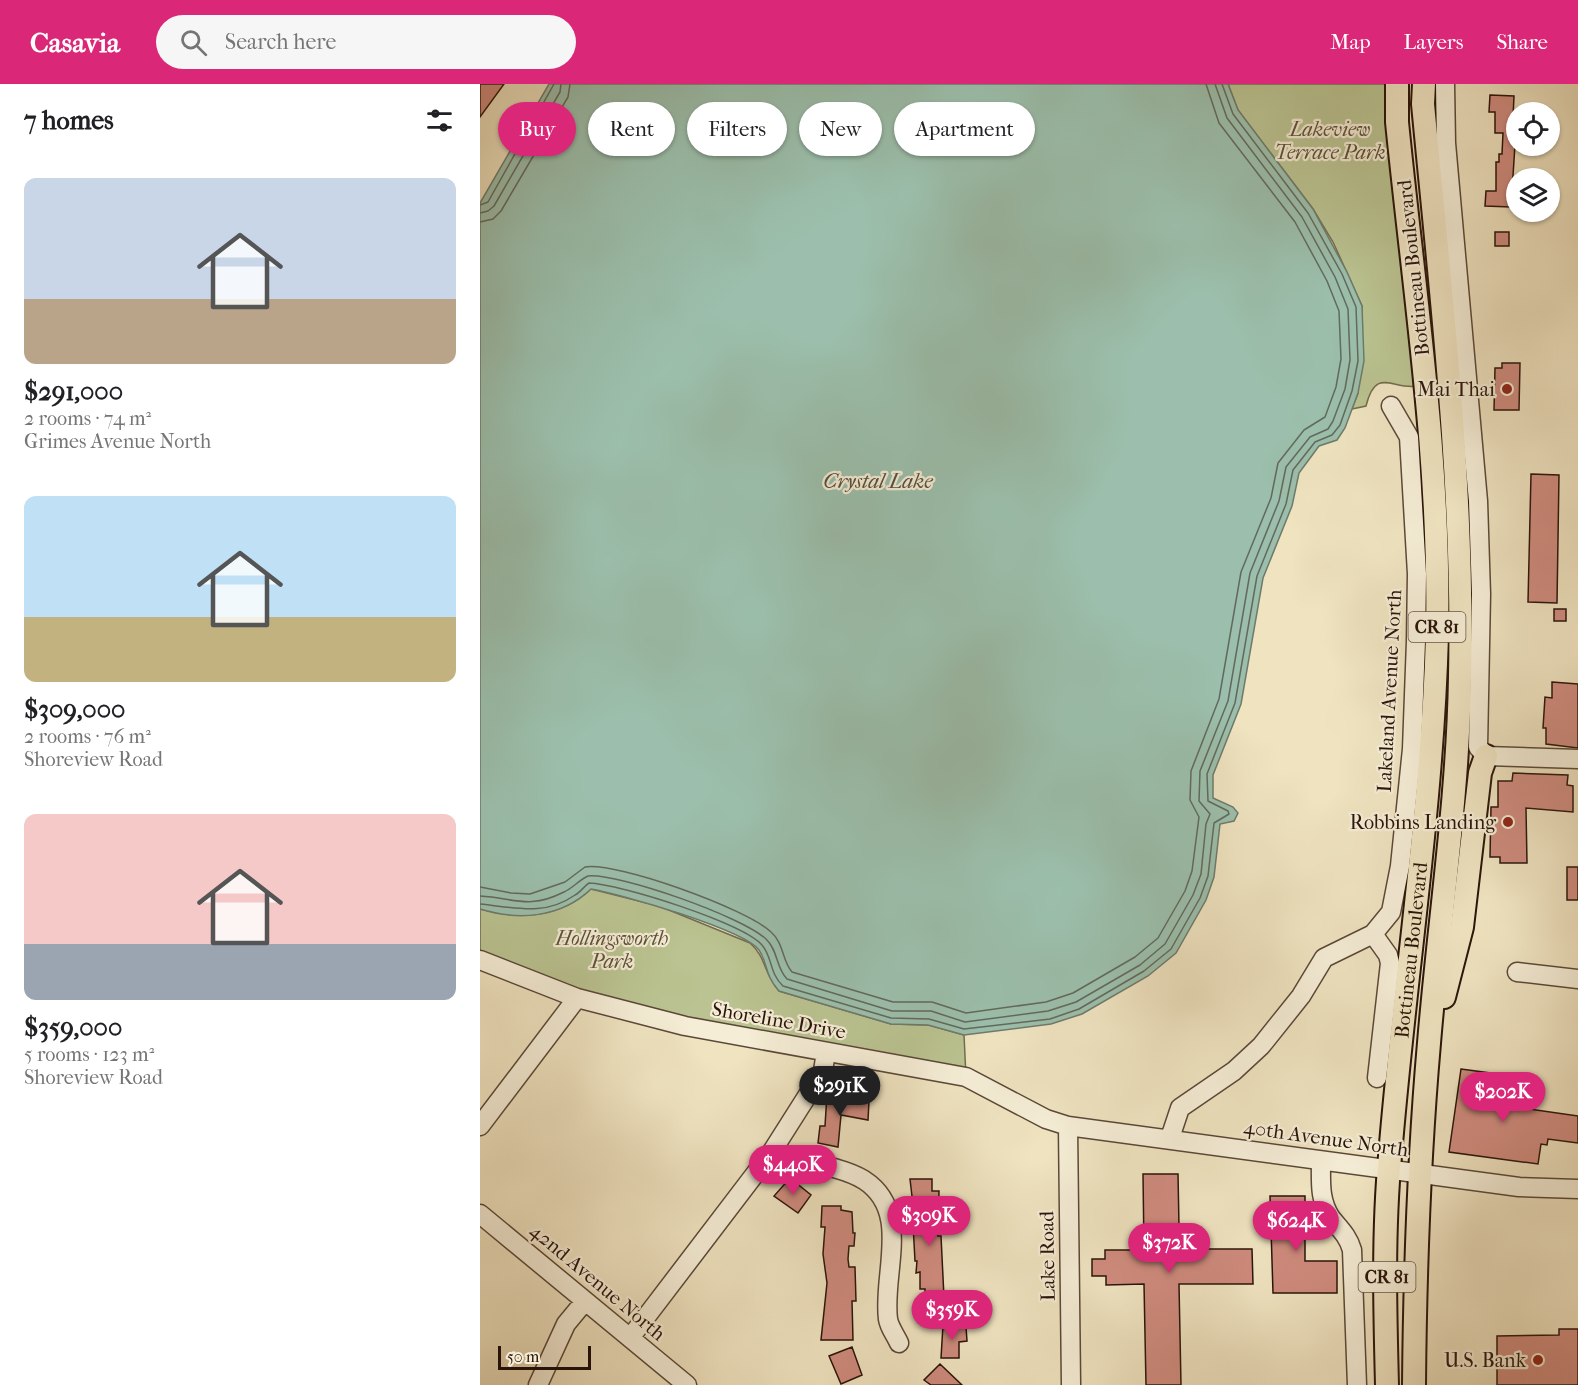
<!DOCTYPE html>
<html lang="en">
<head>
<meta charset="utf-8">
<style>
	:root { --surface:#fff; --page:#f6f6f6; --text:#202124; --muted:#757577; --accent:#db2777 }
	body { margin:0; font-family:"IM FELL French Canon",serif; background:var(--page); color:var(--text); height:100vh; display:flex; flex-direction:column; font-size:22px; white-space:nowrap }
	* { box-sizing:border-box; margin:0 }
	p { font-size:20px; color:var(--muted) }
	.icon { flex:none; width:33px; height:33px; fill:none; stroke:currentColor; stroke-width:2; stroke-linecap:round; stroke-linejoin:round }
	.map { position:relative; flex:1; overflow:hidden }
	.sheet { display:flex; flex-direction:column; background:var(--surface); width:480px }
	.sheet>* { flex:none }
	.banner { position:absolute; left:18px; top:18px; width:570px; height:54px; display:flex; gap:12px }
	.controls { position:absolute; left:1026px; top:18px; display:grid; gap:12px }
	.controls a { display:grid; place-items:center; width:54px; height:54px; border-radius:50%; background:var(--surface); box-shadow:0 2px 4px #0004; font-size:30px }
	.scale { position:absolute; left:18px; bottom:15px; width:93px; box-sizing:border-box; padding-left:6px; border:3px solid #2a140a; border-top:0; font-size:16px; line-height:21px; white-space:nowrap; color:#2a140a; -webkit-text-stroke:4px #f5edd6; paint-order:stroke }
	.price { position:absolute; translate:-50% -51px; padding:0 14px; border-radius:21px; background:var(--accent); color:#fff; font-size:20px; line-height:39px; filter:drop-shadow(0 2px 3px #0008) }
	.price::after { content:''; position:absolute; left:50%; top:36px; width:18px; height:14px; margin-left:-9px; background:inherit; clip-path:polygon(0 0,100% 0,50% 100%) }
	.price.current { background:#222; color:#fff }
	ul { padding:0; list-style:none }
	li { display:grid; align-content:center; gap:12px; height:318px; padding:0 24px }
	li span { display:grid; place-items:center; height:186px; border-radius:12px; color:#555 }
	li>.icon { margin-inline-start:auto }
	span .icon { width:108px; height:108px; fill:#fffc; stroke-width:1 }
	li b { font-size:26px }
	h2 { display:flex; justify-content:space-between; align-items:center; height:72px; padding:0 24px; font-size:26px }
	.pill { padding:0 21px; border-radius:27px; background:var(--surface); box-shadow:0 2px 4px #0004; font-size:21px; line-height:54px }
	.pill.current { background:var(--accent); color:#fff }
	header { display:flex; align-items:center; gap:36px; box-sizing:border-box; height:84px; padding:0 30px; background:var(--accent); color:#fff }
	header strong { font-size:28px }
	nav { display:flex; gap:33px; margin-inline-start:auto; font-size:21px }
	.search { width:420px; height:54px; background:var(--page); display:flex; align-items:center; gap:15px; box-sizing:border-box; padding:0 21px; border-radius:33px; color:var(--muted); font-size:22px }
	main { display:flex; flex:1; min-height:0 }
	.map>svg:first-child { display:block }
	.green { fill:#bac391; stroke:#726c4e; stroke-width:1.5 }
	.water { fill:#9bbfac; stroke:#6e7b6b; stroke-width:1.5 }
	.lines { fill:none; stroke-linecap:round; stroke-linejoin:round }
	.shore { stroke:#626a5b; stroke-width:1.5 }
	.building { fill:#cf8b7e; stroke:#2a140a; stroke-width:1.5 }
	.minor-casing { stroke:#5b4838; stroke-width:21 }
	.major-casing { stroke:#2a140a; stroke-width:26 }
	.minor { stroke:#f5edd6; stroke-width:18 }
	.major { stroke:#efe3c0; stroke-width:22 }
	.poi-dot { fill:#8f2418; stroke:#f5edd6; stroke-width:2 }
	.labels { text-anchor:middle; stroke-width:4.5; stroke-linejoin:round; paint-order:stroke }
	.shield { fill:#f5edd6; stroke:#675547; stroke-width:1.5 }
	.shield-label { font-size:18px; font-weight:bold; fill:#2a140a }
	.park-label { font-size:20px; font-style:italic; fill:#5c5139; stroke:#f5edd6 }
	.street-label { font-size:20px; fill:#2a140a; stroke:#f5edd6 }
	.poi-label { font-size:20px; fill:#2a140a; stroke:#f5edd6; text-anchor:end }
	.water-label { font-size:21px; font-style:italic; fill:#525043; stroke:#f5edd6 }
</style>
</head>
<body>
<header>
<strong>Casavia</strong>
<div class="search"><svg class="icon" aria-label="search" viewBox="0 0 24 24"><circle cx="10" cy="10" r="6"/><path d="M15 15l6 6"/></svg>Search here</div>
<nav><a>Map</a><a>Layers</a><a>Share</a></nav>
</header>
<main>
<section class="sheet">
<h2>7 homes<svg class="icon" aria-label="filters" viewBox="0 0 24 24"><path d="M4 7h16M4 17h16"/><circle cx="9" cy="7" r="2"/><circle cx="15" cy="17" r="2"/></svg></h2>
<ul>
<li><span style="background:linear-gradient(#c9d6e8 65%,#b9a48a 0)"><svg class="icon" aria-label="home" viewBox="0 0 24 24"><path d="M3 11l9-7 9 7M6 9v11h12V9"/></svg></span><div><b>$291,000</b><p>2 rooms · 74 m²</p><p>Grimes Avenue North</p></div></li>
<li><span style="background:linear-gradient(#bfe0f5 65%,#c2b280 0)"><svg class="icon" aria-label="home" viewBox="0 0 24 24"><path d="M3 11l9-7 9 7M6 9v11h12V9"/></svg></span><div><b>$309,000</b><p>2 rooms · 76 m²</p><p>Shoreview Road</p></div></li>
<li><span style="background:linear-gradient(#f6c9c9 70%,#9aa5b1 0)"><svg class="icon" aria-label="home" viewBox="0 0 24 24"><path d="M3 11l9-7 9 7M6 9v11h12V9"/></svg></span><div><b>$359,000</b><p>5 rooms · 123 m²</p><p>Shoreview Road</p></div></li>
</ul>
</section>
<div class="map">
<svg width="1098" height="1301" viewBox="0 0 1098 1301">
	<rect width="100%" height="100%" fill="#efe3c0"/>
	<filter id="stains"><feTurbulence type="fractalNoise" baseFrequency=".00333" numOctaves="4"/><feColorMatrix values="0 0 0 0 .2 0 0 0 0 .09 0 0 0 0 .02 0 0 0 .5 -.17"/></filter>
	<radialGradient id="worn" r=".72"><stop offset=".6" stop-color="#630" stop-opacity="0"/><stop offset="1" stop-color="#630" stop-opacity=".3"/></radialGradient>
	<path class="green" d="M748 0H907V52L937 302C912 306 896 282 886 322L872 325 878 309 882 222 853 158 833 125 758 26Z
		M111 805 179 822 270 859C287 874 283 889 299 907L411 940 449 941 484 951 486 993 205 942 0 876V825C39 836 81 834 111 805Z"/>
	<path class="water" d="M69 0H748L758 26 833 125 867 188 882 222 884 277 878 309 865 344 857 356 839 362 819 389 812 422 783 494 761 620 733 691V714L753 723 758 729 754 737 740 740 734 793 726 816 696 869 668 892 602 930 571 940 484 951 448 941 411 940 299 907C284 890 288 879 279 866 263 845 140 810 111 805 80 834 39 837 0 825V119Z"/>
	<g class="lines">
		<path class="shore" d="M0 121 8 118 74 0
			M0 129 8 127 14 122 80 8 81 0
			M0 138 13 135 21 127 88 13 90 0
			M0 803 31 809 50 810 85 798 105 783C138 778 267 825 291 848 304 859 302 877 312 888L413 918H452L486 929 566 918 593 909 655 873 678 854 705 807 712 787 719 733 710 716 711 687 739 615 761 488 791 414 798 379 824 346 845 333 856 303 861 275 859 227 847 197 815 138 739 39 726 0
			M0 812C35 814 48 826 84 808 93 804 99 796 108 792 139 789 263 833 286 855 298 866 296 884 307 895L412 927H451L485 938 568 927 596 918 660 881 685 860 713 811 721 790 726 740 730 730 719 717 720 687 748 617 770 489 799 417 806 383 830 353 848 345 853 337 865 305 870 276 868 225 855 193 822 133 747 34 735 0
			M0 820C33 823 64 833 95 811 101 808 104 802 109 799 140 800 263 839 282 861 293 874 289 889 303 902L411 934 449 935 484 945 570 935 599 925 664 887 691 865 720 814 728 792 734 739 749 730 748 727 728 717 727 690 755 619 777 492 806 420 813 386 835 358 852 351 860 341 872 307 878 277 876 223 862 190 828 129 753 30 742 0"/>
	</g>
	<path class="building" d="M0 0H24L0 33Z
		M1010 11 1034 12 1033 34H1036V45L1031 123 1005 122 1006 107H1016V78H1019V70H1022L1023 49H1015V28H1009Z
		M1015 148H1029V162H1015Z
		M1022 279H1040L1039 326H1014L1015 284H1022Z
		M1051 390 1079 391 1077 519 1048 518Z
		M1074 525H1086V537H1074Z
		M1072 598 1098 600V664L1066 660V644H1063L1065 613 1072 614Z
		M1033 689 1088 691 1087 701 1093 702V728L1046 724 1047 779H1020V773H1010L1011 723H1018V697H1032Z
		M1087 783H1098V816H1087Z
		M981 985 1025 991 1021 1021 1098 1032V1059L1068 1055 1067 1061 1061 1060 1058 1080 969 1068Z
		M347 1010 389 1017 388 1036 361 1031 358 1063 338 1059 340 1042H345Z
		M663 1090H698L699 1142 713 1155 704 1165H772L773 1200H699L701 1301H666L664 1200 626 1201V1192H612V1175H625V1166H664Z
		M310 1094 331 1111 318 1129 294 1112Z
		M430 1095H452V1107H459L458 1152H461L465 1234H445V1205H440V1188L436 1189 437 1177H435L433 1140H437L439 1121H433Z
		M790 1112H825V1177H857V1209H793Z
		M342 1122H361V1126L372 1128 373 1149H375L374 1162H369L368 1175 369 1183H375L376 1217H372L373 1256H341L347 1199 343 1170 345 1143H341Z
		M463 1241 486 1243 487 1257 479 1258V1274H461Z
		M1079 1245H1098V1301H1017V1252L1079 1251Z
		M372 1263 382 1291 361 1300 349 1272Z
		M460 1280 482 1301H451L444 1296Z"/>
	<g class="lines">
		<defs>
			<path id="minor" d="M965 0 966 59 998 417 1001 510 998 663 1006 672 1098 675
				M0 876 97 914 205 942 486 993 566 1035 588 1042 1039 1103 1098 1105
				M1037 888 1098 895
				M897 994 910 879 908 871 893 850 911 828 920 782 932 665 936 557 937 490 929 353 911 322
				M0 1042 97 914
				M588 1042 591 1301
				M690 1054 700 1024 754 987 781 962 821 912 844 874 893 850
				M291 1069C318 1077 361 1082 384 1096 432 1127 402 1190 408 1235 409 1243 416 1252 419 1259
				M841 1077C841 1097 839 1116 851 1134 860 1145 868 1152 872 1166L877 1301
				M0 1130 207 1301
				M150 1254 291 1069 343 987 346 968
				M58 1301 86 1240 105 1217"/>
			<g id="major">
				<path d="M964 913 982 843 1000 689 1006 672"/>
				<path id="s1" d="M907 1301C905 1225 903 1147 910 1072 924 898 952 726 957 552 961 379 934 209 917 38V0"/>
				<path d="M934 1301C935 1187 939 1073 949 959 959 837 978 716 980 593 984 402 961 210 943 20L944 0"/>
			</g>
		</defs>
		<use href="#minor" class="minor-casing"/>
		<use href="#major" class="major-casing"/>
		<use href="#minor" class="minor"/>
		<use href="#major" class="major"/>
	</g>
	<g class="poi-dot">
		<circle cx="1027" cy="305" r="6"/>
		<circle cx="1028" cy="738" r="6"/>
		<circle cx="1058" cy="1276" r="6"/>
	</g>
	<g class="labels">
		<g class="shield">
			<rect x="928.5" y="528" width="57" height="30" rx="4.5"/>
			<rect x="878.5" y="1178" width="57" height="30" rx="4.5"/>
		</g>
		<g class="shield-label">
			<text x="957" y="549">CR 81</text>
			<text x="907" y="1199">CR 81</text>
		</g>
		<g class="park-label">
			<text x="850" y="52">Lakeview<tspan x="850" dy="23">Terrace Park</tspan></text>
			<text x="132" y="861">Hollingsworth<tspan x="132" dy="23">Park</tspan></text>
		</g>
		<g class="street-label">
			<text transform="translate(933 184) rotate(-96)" y="7">Bottineau Boulevard</text>
			<text transform="translate(909 607) rotate(-87)" y="7">Lakeland Avenue North</text>
			<text dy="7" stroke="none"><textPath href="#s1" startOffset="436">Bottineau Boulevard</textPath></text>
			<text transform="translate(299 936) rotate(10)" y="7">Shoreline Drive</text>
			<text transform="translate(846 1054) rotate(8)" y="7">40th Avenue North</text>
			<text transform="translate(567 1172) rotate(-91)" y="7">Lake Road</text>
			<text transform="translate(118 1198) rotate(40)" y="7">42nd Avenue North</text>
		</g>
		<g class="poi-label">
			<text x="1015" y="312">Mai Thai</text>
			<text x="1016" y="745">Robbins Landing</text>
			<text x="1046" y="1283">U.S. Bank</text>
		</g>
		<g class="water-label">
			<text x="398" y="404">Crystal Lake</text>
		</g>
	</g>
	<rect width="100%" height="100%" filter="url(#stains)"/>
	<rect width="100%" height="100%" fill="url(#worn)"/>
</svg>
<div class="controls">
<a><svg class="icon" aria-label="locate" viewBox="0 0 24 24"><circle cx="12" cy="12" r="6"/><path d="M12 2v4M12 18v4M2 12h4M18 12h4"/></svg></a>
<a><svg class="icon" aria-label="layers" viewBox="0 0 24 24"><path d="M12 4l9 5-9 5-9-5zM3 14l9 5 9-5"/></svg></a>
</div>
<div class="scale">50 m</div>
<b class="price current" style="left:360px;top:1033px">$291K</b>
<b class="price" style="left:1023px;top:1039px">$202K</b>
<b class="price" style="left:313px;top:1112px">$440K</b>
<b class="price" style="left:449px;top:1163px">$309K</b>
<b class="price" style="left:816px;top:1168px">$624K</b>
<b class="price" style="left:689px;top:1190px">$372K</b>
<b class="price" style="left:472px;top:1257px">$359K</b>
<div class="banner">
<a class="pill current">Buy</a>
<a class="pill">Rent</a>
<a class="pill">Filters</a>
<a class="pill">New</a>
<a class="pill">Apartment</a>
</div>
</div>
</main>
</body>
</html>
